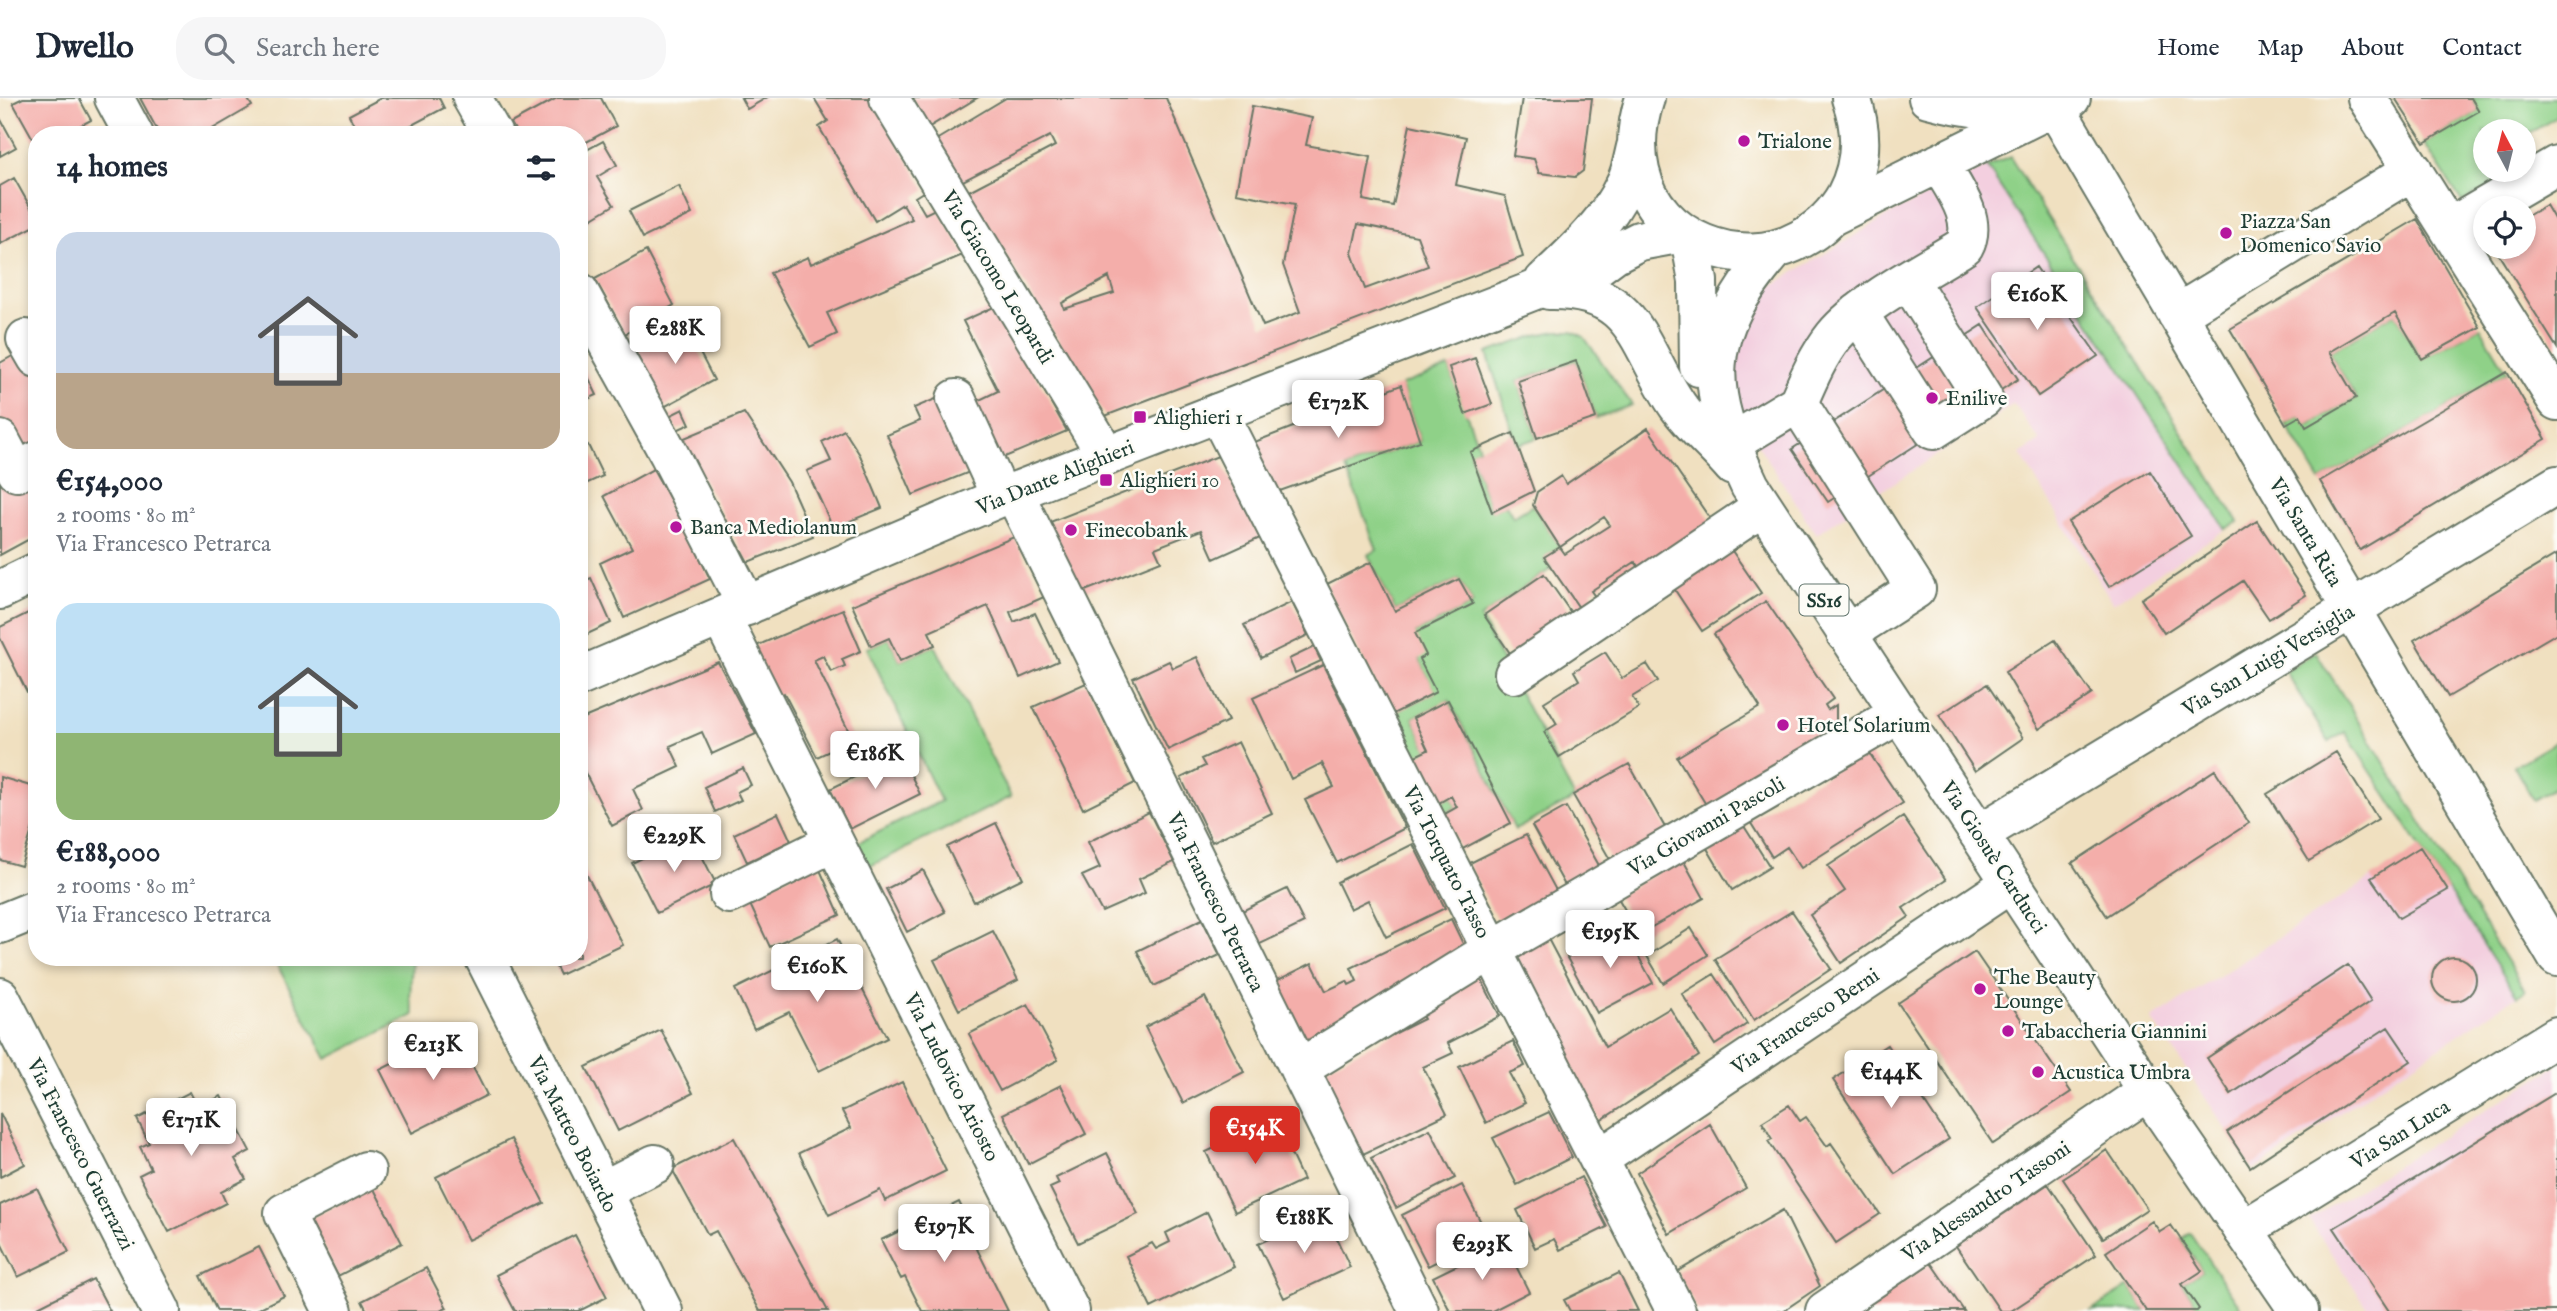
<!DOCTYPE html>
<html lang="en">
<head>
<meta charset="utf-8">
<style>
	:root { --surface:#fff; --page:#f6f6f7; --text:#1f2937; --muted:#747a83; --line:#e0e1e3; --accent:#d93025 }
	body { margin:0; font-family:"IM FELL English",serif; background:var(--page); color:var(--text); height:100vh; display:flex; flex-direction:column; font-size:26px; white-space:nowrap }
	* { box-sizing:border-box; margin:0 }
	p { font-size:23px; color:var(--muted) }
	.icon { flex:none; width:38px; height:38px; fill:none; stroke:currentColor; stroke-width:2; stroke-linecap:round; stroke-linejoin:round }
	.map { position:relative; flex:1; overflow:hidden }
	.details { position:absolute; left:28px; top:28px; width:560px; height:840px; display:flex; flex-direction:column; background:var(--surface); border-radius:28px; box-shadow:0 4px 10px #0003 }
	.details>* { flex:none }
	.needle { width:46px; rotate:353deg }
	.tools { position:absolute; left:2473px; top:21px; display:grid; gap:14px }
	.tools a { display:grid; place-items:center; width:63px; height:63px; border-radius:50%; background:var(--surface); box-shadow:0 4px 10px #0003; font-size:35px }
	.price { position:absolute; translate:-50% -60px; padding:0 16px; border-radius:7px; background:#fff; color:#222; font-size:23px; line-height:46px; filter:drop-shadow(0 2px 4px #0008) }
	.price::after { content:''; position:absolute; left:50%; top:42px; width:21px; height:16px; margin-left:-10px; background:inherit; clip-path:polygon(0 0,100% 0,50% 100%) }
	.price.selected { background:var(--accent); color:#fff }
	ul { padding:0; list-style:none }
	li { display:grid; align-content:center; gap:14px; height:371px; padding:0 28px }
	li span { display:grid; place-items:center; height:217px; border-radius:21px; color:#555 }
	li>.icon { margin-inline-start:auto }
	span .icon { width:126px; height:126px; fill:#fffc; stroke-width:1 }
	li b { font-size:30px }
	h2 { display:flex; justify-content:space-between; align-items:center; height:84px; padding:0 28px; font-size:30px }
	header { display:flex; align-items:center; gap:42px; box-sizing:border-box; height:98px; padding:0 35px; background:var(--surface); border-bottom:2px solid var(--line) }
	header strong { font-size:33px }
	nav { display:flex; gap:38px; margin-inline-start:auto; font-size:24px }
	.search { width:490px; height:63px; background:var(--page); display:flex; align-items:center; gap:18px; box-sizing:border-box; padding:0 24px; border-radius:28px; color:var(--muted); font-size:26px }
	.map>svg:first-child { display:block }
	.built { fill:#f3cfdf }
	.green { fill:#8fd188; stroke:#57875e; stroke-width:2 }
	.building { fill:#f4aeaa; fill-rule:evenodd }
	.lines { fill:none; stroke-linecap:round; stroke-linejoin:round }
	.minor-casing { stroke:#687665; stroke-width:42 }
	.major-casing { stroke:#687665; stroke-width:42 }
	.minor { stroke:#fff; stroke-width:38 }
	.major { stroke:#fff; stroke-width:38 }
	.poi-dot { fill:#b5179e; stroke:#fdfcf7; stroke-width:2.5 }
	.labels { text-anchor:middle; stroke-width:5; stroke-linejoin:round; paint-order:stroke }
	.shield { fill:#fdfcf7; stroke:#62766e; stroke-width:2 }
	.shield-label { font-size:19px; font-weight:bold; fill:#1f3d34 }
	.poi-label { font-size:21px; fill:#1f3d34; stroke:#fdfcf7; text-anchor:start }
	.street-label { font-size:21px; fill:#1f3d34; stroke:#fdfcf7 }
</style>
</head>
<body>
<header>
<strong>Dwello</strong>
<div class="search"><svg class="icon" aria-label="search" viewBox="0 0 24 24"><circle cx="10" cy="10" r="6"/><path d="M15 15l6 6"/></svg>Search here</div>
<nav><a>Home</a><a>Map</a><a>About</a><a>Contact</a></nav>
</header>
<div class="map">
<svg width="2557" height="1213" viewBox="0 0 2557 1213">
	<rect width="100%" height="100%" fill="#fdfcf7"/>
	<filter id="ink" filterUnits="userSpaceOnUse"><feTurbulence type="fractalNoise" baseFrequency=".0143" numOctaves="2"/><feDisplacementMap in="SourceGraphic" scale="14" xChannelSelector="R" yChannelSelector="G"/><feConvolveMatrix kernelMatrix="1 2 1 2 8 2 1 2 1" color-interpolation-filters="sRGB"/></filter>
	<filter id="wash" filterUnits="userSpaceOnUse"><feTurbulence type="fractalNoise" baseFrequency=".00686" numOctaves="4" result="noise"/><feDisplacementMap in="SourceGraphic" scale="28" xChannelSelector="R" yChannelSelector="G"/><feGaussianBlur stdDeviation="1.57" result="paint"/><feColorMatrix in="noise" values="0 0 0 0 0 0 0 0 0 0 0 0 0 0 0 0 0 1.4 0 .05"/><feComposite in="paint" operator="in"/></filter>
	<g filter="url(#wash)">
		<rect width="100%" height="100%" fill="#f0e0c0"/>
		<path class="built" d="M1987 69 2226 431 2113 505 2020 356 2040 343 2014 306 1816 436 1743 324 1735 295 1734 262 1741 233 1768 190 1892 115Z
			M2420 749 2517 898 2254 1072 2152 921Z
			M2557 968V1213H2370L2309 1122Z"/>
		<path class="green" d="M2471 0H2557V19L2524 38V33H2485V72H2519L2462 104 2424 45 2479 13Z
			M2010 59 2238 424 2226 431 1987 69Z
			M2395 215 2422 261 2480 229 2507 274 2320 383 2286 326 2300 318 2307 329 2356 300 2329 254Z
			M1557 233H1572L1584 239 1632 307 1596 320 1576 263 1518 283 1537 340 1517 347 1487 255 1537 237Z
			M1449 269 1479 350 1470 355 1492 413 1506 407 1513 419 1533 407 1560 449 1545 459 1552 470 1480 520 1575 700 1515 732 1449 602 1413 620 1428 652 1438 706 1451 698 1457 709 1436 720 1384 620 1435 594 1419 561 1415 535 1473 506 1459 481 1395 513 1368 457 1377 452 1346 370 1420 343 1401 287Z
			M889 540 900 563 935 547 1011 699 860 773 849 749 941 703 867 550Z
			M2316 554 2525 893 2517 898 2345 634 2329 644 2285 573Z
			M2557 643V688L2533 702 2514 668Z
			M273 859H412L410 900 414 917 327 961Z
			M2190 1135 2243 1213H2197L2199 1211 2182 1186 2202 1173 2181 1141Z
			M2129 1188 2146 1213H2092Z"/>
		<g id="blocks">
			<path class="building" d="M23 0H79L91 22 63 37H37V48L13 5Z
				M140 0H247L252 8 202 37H160Z
				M381 0H439L444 10 393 37H359L349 17Z
				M557 0H601L616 28 579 48V37H518L511 25Z
				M741 0H766L747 11Z
				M814 0H870L926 92 915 99 925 116 937 110 965 156 827 215 837 236 810 249 770 175 808 159 811 166 912 121 903 106 875 123 819 29 828 23Z
				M912 0H977L929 29Z
				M1006 0H1166L1263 228 1300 214 1283 167 1295 106 1236 95 1252 8 1312 20 1306 47 1371 59 1363 102 1393 108 1410 27 1466 39 1456 87 1505 98 1523 159 1105 318 967 94 1055 48 1050 38 961 84 936 42ZM1358 126 1417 138 1428 168 1365 191 1352 155ZM1109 179 1114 195 1064 211 1062 205Z
				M1522 0H1592L1583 73 1575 79 1539 75 1534 61 1513 58Z
				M2395 0H2471L2479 13 2424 45Z
				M0 20 16 49 0 58Z
				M603 43 617 67 597 79 614 107 579 128V56Z
				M14 80 37 121V127L0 146V88Z
				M679 88 692 116 643 140 629 113Z
				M2546 107 2557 126V250L2494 149H2524V120Z
				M2417 121 2480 229 2422 261 2395 215 2329 254 2356 300 2306 329 2300 318 2286 326 2230 231Z
				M646 153 674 207 625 236 595 181Z
				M2036 169 2098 258 2038 298 1977 209Z
				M996 208 1067 333 993 364 967 308 998 293 963 223Z
				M1983 227 2018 281 1828 404 1792 351Z
				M686 228 714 282 664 309 635 255Z
				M23 252 37 277V354L22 362 0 331V265Z
				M579 260 597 297 579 305Z
				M1475 260 1492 306 1465 316 1449 269Z
				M1576 263 1596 320 1537 340 1518 283Z
				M2507 274 2546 341 2360 452 2320 383Z
				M1401 287 1420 343 1277 394 1252 345Z
				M945 297 977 371 913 397 887 337 920 323 914 310Z
				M683 311 690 326 677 332 669 318Z
				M744 315 789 384 813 438 748 464 682 341Z
				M1648 330 1713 425 1642 473 1635 464 1591 493 1598 503 1582 514 1544 459 1560 449 1565 456 1610 427 1604 419 1560 449 1533 407 1537 394 1561 378 1566 386Z
				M844 332 860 357 882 410 833 430 807 373 831 363 822 344Z
				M1513 335 1534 393 1492 414 1470 354Z
				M588 347 603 378 579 389V350Z
				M1218 358 1260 440 1214 461 1201 432 1155 450 1161 463 1080 495 1045 426Z
				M0 369 37 371V437L0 457Z
				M653 371 684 426 710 481 624 520 600 465 632 450 604 398Z
				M2150 373 2191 438 2109 489 2068 424Z
				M2257 423 2306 497 2269 521 2243 483 2164 535 2141 501Z
				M1014 439 1044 499 1010 514 1014 524 1035 515 1058 563 1020 580 988 508 929 534 935 547 900 563 889 540 871 548 852 507Z
				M1728 447 1761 495 1702 533 1671 486Z
				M2557 456V535L2448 599 2414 542Z
				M1371 464 1395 513 1459 481 1473 506 1415 535 1426 557 1419 561 1436 594 1391 617 1325 487Z
				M1544 476 1574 519 1514 561 1484 517Z
				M579 477 582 484 591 480 611 525 579 540Z
				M1766 503 1833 601 1825 607 1828 612 1836 607V630L1833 635 1708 710 1677 659 1760 609 1714 536Z
				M1292 504 1308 537 1261 560 1244 527Z
				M843 511 861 553 842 561 845 568 831 574 823 558 814 562 853 642 817 659 784 595 772 601 749 551Z
				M34 512 37 517V589L27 594 0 540V529Z
				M2055 542 2092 596 2039 631 2005 574Z
				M1314 549 1321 563 1295 575 1289 561Z
				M1605 554 1622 580 1647 566 1658 583 1632 599 1639 610 1559 659 1544 634 1557 626 1544 604 1579 582 1574 573Z
				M1197 559 1228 623 1168 652 1133 580 1169 563 1173 570Z
				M718 564 756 636 712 656 702 634 670 648 680 669 633 691 643 712 612 728 579 663V622Z
				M1323 567 1405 730 1337 765 1305 702 1334 689 1322 665 1291 681 1253 600Z
				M1086 585 1135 685 1083 711 1033 609Z
				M1987 586 2023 640 1975 673 1939 617Z
				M1448 602 1511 725 1461 752 1443 717 1457 709 1451 698 1437 706 1413 659 1428 652 1413 620Z
				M1238 644 1272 715 1212 744 1181 680 1205 668 1201 661Z
				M1868 653 1903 705 1801 770 1787 749 1772 759 1749 722Z
				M2336 654 2378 721 2309 763 2267 696Z
				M901 656 920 696 850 731 830 691Z
				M1629 666 1667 733 1612 765 1573 697Z
				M743 670 751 687 737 694 741 702 715 714 704 689Z
				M2215 672 2249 725 2107 818 2072 765Z
				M0 679 37 690V716L21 768 0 762Z
				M1566 709 1601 771 1567 791 1532 728Z
				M1149 714 1174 764 1139 781 1145 795 1102 814 1082 778 1100 770 1088 744Z
				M778 715 791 743 747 764 734 736Z
				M1903 719 1946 782 1903 810 1909 819 1841 865 1810 817 1845 793 1828 768Z
				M996 725 1023 780 974 804 947 749Z
				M1742 725 1770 769 1732 792 1705 747Z
				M691 736 716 786 657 815 632 765Z
				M1526 737 1558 796 1501 829 1468 766Z
				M1413 746 1445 810 1386 839 1368 802 1350 811 1337 784Z
				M2420 749 2448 792 2399 820 2371 780Z
				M1682 760 1704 800 1639 836 1617 798Z
				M579 762 623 847 560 877 551 859H579Z
				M817 765 840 817 770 849 746 798Z
				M923 772 945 814 907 834 886 791Z
				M1287 791 1304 825 1256 848 1240 814Z
				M1792 813 1831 871 1754 922 1715 861Z
				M1202 821 1220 857 1154 888 1137 853Z
				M1451 821 1465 850 1306 948 1274 884 1312 865 1326 893 1347 883 1349 887 1357 883 1351 870Z
				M1623 830 1653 885 1597 915 1567 860Z
				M1691 830 1708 857 1663 885 1647 858Z
				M993 833 1018 882 959 912 934 862Z
				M1547 839 1605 949 1670 910 1699 958 1600 1023 1515 857Z
				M837 841 887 940 819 973 789 914 754 931 735 891Z
				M1975 854 2071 994 1993 1046 1898 905Z
				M2432 881a22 22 0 1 1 44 0a22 22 0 1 1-44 0Z
				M2348 867 2371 903 2231 996 2207 960Z
				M1714 876 1747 926 1715 947 1682 896Z
				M1479 877 1500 918 1448 945 1453 955 1423 969 1447 1016 1361 1057 1319 973 1424 921 1417 908Z
				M1205 899 1244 974 1183 1005 1145 929Z
				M1028 906 1058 962 1000 993 969 936Z
				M2388 929 2411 963 2250 1069 2227 1034Z
				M661 932 693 995 618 1033 586 969Z
				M455 934 487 997 412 1035 380 972Z
				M1513 943 1525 968 1509 975 1525 1005 1486 1025 1459 969Z
				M1887 947 1949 1041 1895 1076 1833 982Z
				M902 984 946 1073 885 1103 880 1092 829 1117 799 1055 851 1030 842 1013Z
				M1061 987 1086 1036 1028 1066 1003 1016Z
				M190 994 198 1010 221 998 250 1053 235 1061 246 1081 221 1094 226 1105 169 1134 139 1077 151 1071 140 1049 149 1045 137 1021Z
				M2557 994V1213H2389L2334 1130Z
				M1789 1007 1800 1023 1806 1019 1827 1048 1831 1045 1880 1116 1836 1145 1768 1043 1772 1041 1762 1024Z
				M1549 1014 1572 1059 1517 1087 1493 1040Z
				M0 1015 25 1066 0 1079Z
				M1275 1022 1303 1082 1235 1114 1206 1054Z
				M1710 1026 1746 1090 1669 1136 1637 1075Z
				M1430 1031 1455 1080 1396 1110 1371 1060Z
				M734 1040 828 1213H760L716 1133 708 1137 672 1071Z
				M511 1041 544 1105 468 1142 436 1079Z
				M2107 1052 2147 1111 2103 1140 2063 1081Z
				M1107 1055 1138 1116 1078 1145 1050 1090 1059 1086 1056 1080Z
				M1581 1079 1607 1129 1560 1152 1554 1141 1535 1150 1517 1112Z
				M2048 1086 2096 1157 2011 1213H2000L1956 1148Z
				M1462 1087 1488 1138 1428 1168 1402 1117Z
				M373 1089 402 1145 338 1178 309 1121Z
				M37 1090 69 1154 18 1179 0 1143V1107Z
				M959 1104 979 1145 975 1147 1008 1213H922L905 1179 901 1181 881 1142Z
				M1783 1112 1820 1188 1783 1213H1698L1677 1174Z
				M1207 1114 1234 1169 1151 1210 1126 1158 1152 1145 1156 1151 1170 1144 1166 1135Z
				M1324 1114 1350 1169 1284 1200 1258 1146Z
				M2152 1123 2160 1134 2171 1127 2202 1173 2182 1186 2199 1211 2197 1213H2146L2106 1154Z
				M575 1137 607 1199 579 1213H515L496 1177Z
				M1504 1144 1529 1194 1492 1213H1450L1433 1179Z
				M259 1149 284 1198 254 1213H217L200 1178Z
				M1931 1165 1964 1213H1860Z
				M426 1170 447 1210 440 1213H367L362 1203Z
				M1619 1175 1638 1213H1570L1564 1202Z
				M93 1181 110 1213H30Z"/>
		</g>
	</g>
	<g filter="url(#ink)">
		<use href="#blocks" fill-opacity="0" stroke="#687665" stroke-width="2"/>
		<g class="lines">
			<defs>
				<path id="minor" d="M114 0 134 37
					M472 0 493 37
					M889 0 1107 358
					M1928 0C1969 11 1997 13 2039 10
					M2367 0 2557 303
					M2055 9 2557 859
					M1830 119 2071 0
					M2449 130 2557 67
					M579 194 669 356 747 508
					M1858 215 1933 332 1983 300 1909 183
					M2177 216 2413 72
					M26 241 37 260
					M956 301 1001 399
					M1218 315 1676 1213
					M0 342 17 374 37 363
					M1730 346 1798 305
					M1014 395 1419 1213
					M0 492 37 474
					M721 519 1070 1213
					M1846 536 1916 491 1798 305C1808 282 1818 258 1834 238 1862 204 1926 172 1964 148 1979 121 1952 88 1939 65
					M1514 576 1762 409
					M1979 736 2557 387
					M729 796 834 744
					M484 859 663 1213
					M0 899 161 1213
					M1299 971 1492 852 1899 616
					M1599 1061 2011 785
					M602 1093 655 1066
					M2243 1132 2557 938
					M333 1213 284 1115 366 1073
					M1825 1213 2148 993"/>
				<path id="major" d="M1645 0C1637 24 1634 47 1640 73 1656 142 1740 175 1801 141 1820 131 1835 116 1846 97 1862 66 1863 33 1851 0
					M1690 139 1698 183 1699 269
					M1774 153C1700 239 1703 289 1750 388L2148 993 2299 1213
					M1544 183C1574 155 1607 125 1625 86 1631 75 1633 61 1636 49
					M1549 192C1638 190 1637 249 1678 308 1694 330 1715 347 1733 368
					M579 579 1001 399 1535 192 1591 173 1614 156 1639 143 1683 135
					M0 826 37 811"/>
			</defs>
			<use href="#minor" class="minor-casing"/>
			<use href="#major" class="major-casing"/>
			<use href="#minor" class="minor"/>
			<use href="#major" class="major"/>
		</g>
	</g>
	<g class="poi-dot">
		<circle cx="1744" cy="43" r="7"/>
		<circle cx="2226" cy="135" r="7"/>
		<circle cx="1932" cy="300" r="7"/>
		<rect x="1133" y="312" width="14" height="14" rx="3.5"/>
		<rect x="1099" y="375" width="14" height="14" rx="3.5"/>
		<circle cx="676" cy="429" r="7"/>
		<circle cx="1071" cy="432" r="7"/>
		<circle cx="1783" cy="627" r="7"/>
		<circle cx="1980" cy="891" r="7"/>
		<circle cx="2008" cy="933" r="7"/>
		<circle cx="2038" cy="974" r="7"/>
	</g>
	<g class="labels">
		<rect class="shield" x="1799.5" y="486.5" width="49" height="31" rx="5"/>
		<g class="shield-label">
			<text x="1824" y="509">SS16</text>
		</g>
		<g class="poi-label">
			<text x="1758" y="50">Trialone</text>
			<text x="2240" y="130">Piazza San<tspan x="2240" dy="24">Domenico Savio</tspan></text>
			<text x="1946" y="307">Enilive</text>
			<text x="1154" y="326">Alighieri 1</text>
			<text x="1120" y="389">Alighieri 10</text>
			<text x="690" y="436">Banca Mediolanum</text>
			<text x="1085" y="439">Finecobank</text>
			<text x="1797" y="634">Hotel Solarium</text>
			<text x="1994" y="886">The Beauty<tspan x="1994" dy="24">Lounge</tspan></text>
			<text x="2022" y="940">Tabaccheria Giannini</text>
			<text x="2052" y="981">Acustica Umbra</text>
		</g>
		<g class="street-label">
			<text transform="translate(998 179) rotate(59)" y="7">Via Giacomo Leopardi</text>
			<text transform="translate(1055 379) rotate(-22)" y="7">Via Dante Alighieri</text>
			<text transform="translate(2306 434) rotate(59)" y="7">Via Santa Rita</text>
			<text transform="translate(2268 562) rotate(-31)" y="7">Via San Luigi Versiglia</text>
			<text transform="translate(1706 728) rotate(-30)" y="7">Via Giovanni Pascoli</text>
			<text transform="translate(1994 759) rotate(57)" y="7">Via Giosuè Carducci</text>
			<text transform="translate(1447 764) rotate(63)" y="7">Via Torquato Tasso</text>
			<text transform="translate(1216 804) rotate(64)" y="7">Via Francesco Petrarca</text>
			<text transform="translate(1805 923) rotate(-34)" y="7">Via Francesco Berni</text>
			<text transform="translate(952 979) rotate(63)" y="7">Via Ludovico Ariosto</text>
			<text transform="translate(573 1036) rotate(63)" y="7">Via Matteo Boiardo</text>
			<text transform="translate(2400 1036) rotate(-32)" y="7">Via San Luca</text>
			<text transform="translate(81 1056) rotate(63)" y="7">Via Francesco Guerrazzi</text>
			<text transform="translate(1986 1103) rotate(-34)" y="7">Via Alessandro Tassoni</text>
		</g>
	</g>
</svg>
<div class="tools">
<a><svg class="needle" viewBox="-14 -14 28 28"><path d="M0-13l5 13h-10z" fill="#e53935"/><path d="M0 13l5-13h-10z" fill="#747a83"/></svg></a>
<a><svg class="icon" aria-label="locate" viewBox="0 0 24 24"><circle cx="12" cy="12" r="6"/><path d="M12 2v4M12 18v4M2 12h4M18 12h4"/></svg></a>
</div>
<b class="price" style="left:2037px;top:234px">€160K</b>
<b class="price" style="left:675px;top:268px">€288K</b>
<b class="price" style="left:1338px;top:342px">€172K</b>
<b class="price" style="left:875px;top:693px">€186K</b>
<b class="price" style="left:674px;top:776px">€229K</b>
<b class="price" style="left:1610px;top:872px">€195K</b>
<b class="price" style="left:817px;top:906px">€160K</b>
<b class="price" style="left:433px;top:984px">€213K</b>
<b class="price" style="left:1891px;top:1012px">€144K</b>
<b class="price" style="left:191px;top:1060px">€171K</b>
<b class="price selected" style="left:1255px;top:1068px">€154K</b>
<b class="price" style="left:1304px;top:1157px">€188K</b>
<b class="price" style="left:944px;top:1166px">€197K</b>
<b class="price" style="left:1482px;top:1184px">€293K</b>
<section class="details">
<h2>14 homes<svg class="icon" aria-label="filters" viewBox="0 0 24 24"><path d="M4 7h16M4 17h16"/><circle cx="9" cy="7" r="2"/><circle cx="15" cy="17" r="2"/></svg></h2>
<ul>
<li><span style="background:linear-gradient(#c9d6e8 65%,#b9a48a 0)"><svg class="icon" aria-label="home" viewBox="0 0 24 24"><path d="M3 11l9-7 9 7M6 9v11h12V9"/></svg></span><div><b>€154,000</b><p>2 rooms · 80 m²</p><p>Via Francesco Petrarca</p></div></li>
<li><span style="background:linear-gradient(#bfe0f5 60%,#8fb573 0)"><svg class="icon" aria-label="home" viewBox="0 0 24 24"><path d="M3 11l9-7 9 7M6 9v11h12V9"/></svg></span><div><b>€188,000</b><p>2 rooms · 80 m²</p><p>Via Francesco Petrarca</p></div></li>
</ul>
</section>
</div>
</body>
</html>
